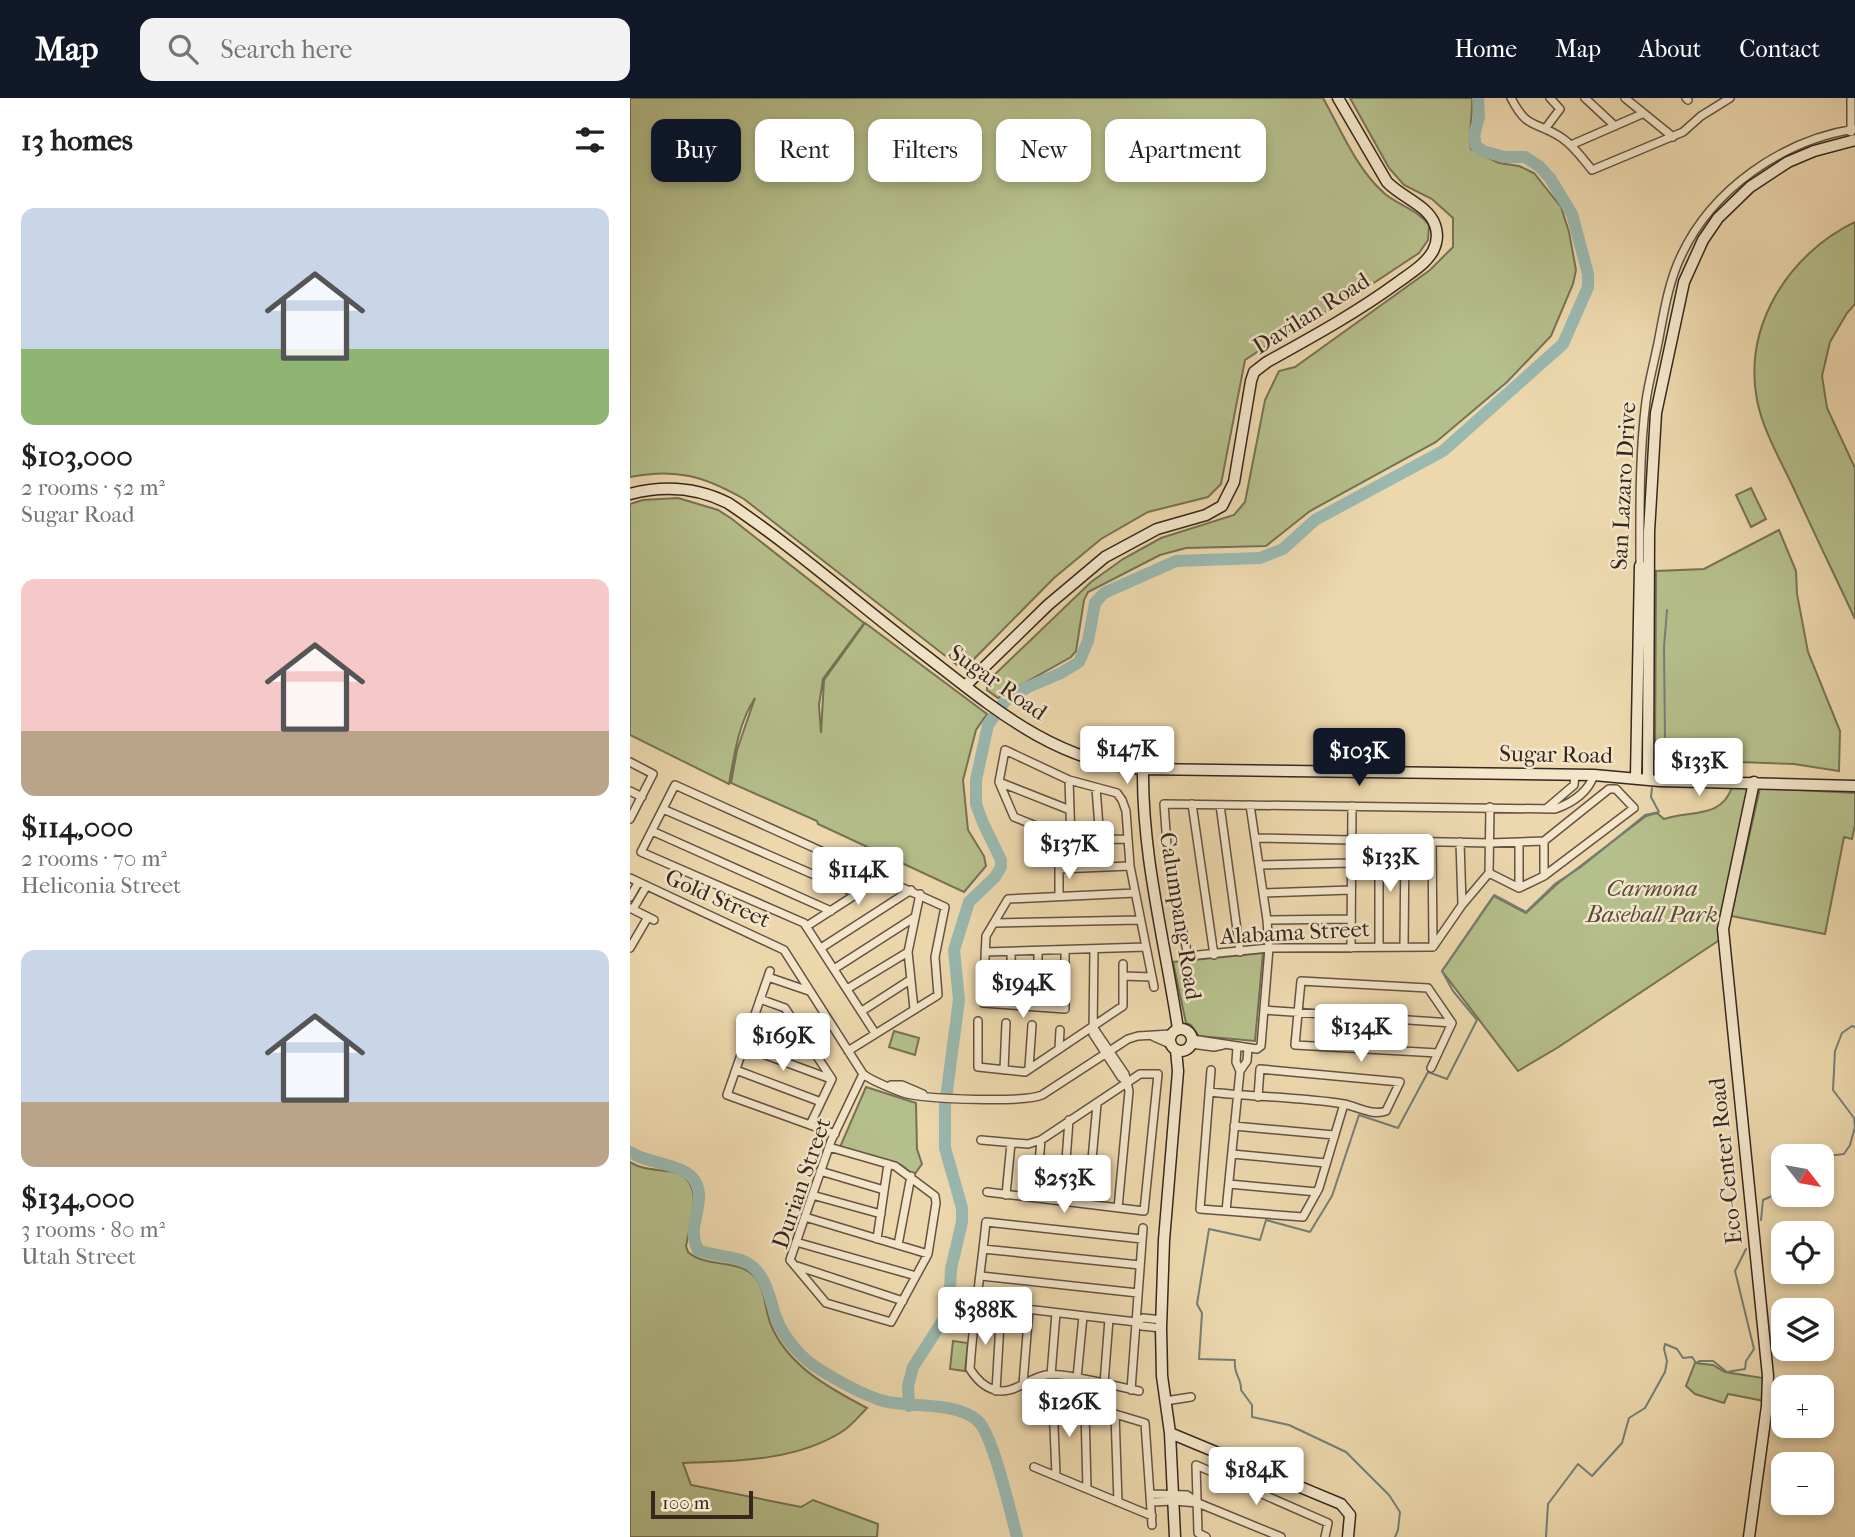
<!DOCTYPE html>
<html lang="en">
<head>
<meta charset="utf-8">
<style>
	:root { --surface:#fff; --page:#f2f2f2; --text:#202124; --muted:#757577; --accent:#111827 }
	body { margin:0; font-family:"IM FELL French Canon",serif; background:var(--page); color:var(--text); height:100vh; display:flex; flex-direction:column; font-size:26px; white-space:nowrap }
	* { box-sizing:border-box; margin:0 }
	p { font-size:23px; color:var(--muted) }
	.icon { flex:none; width:38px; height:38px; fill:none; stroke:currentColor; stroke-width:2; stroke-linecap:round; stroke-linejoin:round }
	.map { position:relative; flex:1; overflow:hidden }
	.panel { display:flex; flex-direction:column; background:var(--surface); width:630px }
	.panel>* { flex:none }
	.banner { position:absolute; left:21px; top:21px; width:665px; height:63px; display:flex; gap:14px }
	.needle { width:46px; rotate:121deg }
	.fabs { position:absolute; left:1141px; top:1046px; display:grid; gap:14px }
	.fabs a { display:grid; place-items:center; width:63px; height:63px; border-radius:14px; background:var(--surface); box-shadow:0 4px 10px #0003; font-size:35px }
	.scale { position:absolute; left:21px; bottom:18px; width:102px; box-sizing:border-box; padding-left:7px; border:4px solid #38261f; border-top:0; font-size:19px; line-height:24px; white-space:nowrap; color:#38261f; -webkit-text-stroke:5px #f3e6ca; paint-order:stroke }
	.price { position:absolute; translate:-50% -60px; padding:0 16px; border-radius:7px; background:#fff; color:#222; font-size:23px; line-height:46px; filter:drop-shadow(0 2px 4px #0008) }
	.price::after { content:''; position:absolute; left:50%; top:42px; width:21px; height:16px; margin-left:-10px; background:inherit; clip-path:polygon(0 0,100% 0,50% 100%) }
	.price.current { background:var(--accent); color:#fff }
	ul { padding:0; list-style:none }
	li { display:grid; align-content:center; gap:14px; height:371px; padding:0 21px }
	li span { display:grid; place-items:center; height:217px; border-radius:14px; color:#555 }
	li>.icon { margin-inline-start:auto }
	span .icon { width:126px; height:126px; fill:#fffc; stroke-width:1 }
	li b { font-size:30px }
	h2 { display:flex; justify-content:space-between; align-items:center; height:84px; padding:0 21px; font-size:30px }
	.tag { padding:0 24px; border-radius:14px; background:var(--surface); box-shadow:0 4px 10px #0003; font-size:24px; line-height:63px }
	.tag.current { background:var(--accent); color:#fff }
	header { display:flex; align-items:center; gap:42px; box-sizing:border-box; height:98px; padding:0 35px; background:var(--accent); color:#fff }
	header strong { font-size:33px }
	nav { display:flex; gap:38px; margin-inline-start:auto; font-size:24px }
	.search { width:490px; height:63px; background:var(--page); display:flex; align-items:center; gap:18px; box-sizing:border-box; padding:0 24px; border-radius:14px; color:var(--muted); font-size:26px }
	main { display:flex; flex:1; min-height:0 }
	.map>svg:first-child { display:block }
	.green { fill:#b5bf8b; stroke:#767255; stroke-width:2 }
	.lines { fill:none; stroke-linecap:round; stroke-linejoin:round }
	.stream { stroke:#737e77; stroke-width:2 }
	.river { stroke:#9ab9b1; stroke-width:12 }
	.street-casing { stroke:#655242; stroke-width:10 }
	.secondary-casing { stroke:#38261f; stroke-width:13 }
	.street { stroke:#f3e6ca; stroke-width:7 }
	.secondary { stroke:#f3e6ca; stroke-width:10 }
	.labels { text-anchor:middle; stroke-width:5; stroke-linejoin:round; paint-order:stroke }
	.street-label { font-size:23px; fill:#38261f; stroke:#f3e6ca }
	.park-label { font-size:23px; font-style:italic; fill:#574c3a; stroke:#f3e6ca }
</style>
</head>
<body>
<header>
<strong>Map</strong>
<div class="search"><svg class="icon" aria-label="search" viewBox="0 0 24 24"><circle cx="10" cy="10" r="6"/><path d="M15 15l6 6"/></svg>Search here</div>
<nav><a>Home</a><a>Map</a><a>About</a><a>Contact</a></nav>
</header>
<main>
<section class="panel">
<h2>13 homes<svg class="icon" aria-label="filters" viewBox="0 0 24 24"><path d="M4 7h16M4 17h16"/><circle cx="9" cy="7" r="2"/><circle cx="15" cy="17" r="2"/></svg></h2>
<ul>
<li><span style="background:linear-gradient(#c9d6e8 65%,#8fb573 0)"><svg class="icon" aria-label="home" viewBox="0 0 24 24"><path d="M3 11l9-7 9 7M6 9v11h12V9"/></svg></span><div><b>$103,000</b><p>2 rooms · 52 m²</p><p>Sugar Road</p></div></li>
<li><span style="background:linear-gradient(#f6c9c9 70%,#b9a48a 0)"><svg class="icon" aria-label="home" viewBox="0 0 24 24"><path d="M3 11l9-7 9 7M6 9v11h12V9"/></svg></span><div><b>$114,000</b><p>2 rooms · 70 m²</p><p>Heliconia Street</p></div></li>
<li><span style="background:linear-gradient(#c9d6e8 70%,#b9a48a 0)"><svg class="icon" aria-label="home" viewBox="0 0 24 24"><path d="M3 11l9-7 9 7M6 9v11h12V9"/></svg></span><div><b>$134,000</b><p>3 rooms · 80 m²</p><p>Utah Street</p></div></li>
</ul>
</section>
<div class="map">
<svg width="1225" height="1439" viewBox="0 0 1225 1439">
	<rect width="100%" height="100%" fill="#edd8ad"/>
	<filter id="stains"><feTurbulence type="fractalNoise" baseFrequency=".00286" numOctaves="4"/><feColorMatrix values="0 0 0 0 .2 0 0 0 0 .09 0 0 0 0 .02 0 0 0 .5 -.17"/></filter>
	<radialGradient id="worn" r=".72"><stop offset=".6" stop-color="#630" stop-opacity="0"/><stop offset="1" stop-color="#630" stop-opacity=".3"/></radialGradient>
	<path class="green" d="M0 0H693C711 32 727 72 755 96 770 108 788 112 799 127L798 142 789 155 715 204 659 233 615 262 591 386 578 399 518 414 471 441 424 480 342 563 327 567 114 401C74 378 46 370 0 379Z
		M720 0H842C843 18 838 34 841 51L869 65 889 68 904 75 931 109 939 134 946 172 943 186 921 238 877 284 806 344 680 413 636 448 556 450 530 457 458 494 454 502 446 553 441 559 368 600 357 592V584L461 484 493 461 531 440 604 417 615 404 635 302 649 273 665 269 800 172 823 149V120L802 101 774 87 759 70Z
		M1225 124V206L1217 215 1200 244 1192 278 1197 310 1225 370V521C1205 478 1184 435 1164 391 1151 363 1133 333 1127 302 1113 227 1159 156 1225 124Z
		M1121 390 1136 421 1121 429 1106 397Z
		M48 400 88 412 102 421 234 525 193 581 189 607 191 635 194 582 235 525 357 616 346 632 333 682 338 732 354 758 356 768 334 794 188 726 187 723 101 685 107 652 125 600C109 624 104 657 99 686L0 637V406L13 402Z
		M1149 432 1166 473 1167 496 1178 554 1210 633 1209 673 1164 666 1025 661 1026 473 1074 471Z
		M1102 689H1118L1091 841 927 950 888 973 812 873 864 798 896 815 927 786 1016 718 1027 715 1034 721C1059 712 1092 721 1102 689Z
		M1130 690 1225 695V727L1222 741 1214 739 1195 836 1101 818Z
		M633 855 625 943 569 938 561 927 556 925 543 864Z
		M264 933 289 940 285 957 259 949Z
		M236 989 286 1005 287 1051 292 1066 284 1077 271 1067 210 1049Z
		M0 1064C14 1073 28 1071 43 1074 77 1082 60 1125 56 1148L58 1154C76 1170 106 1161 123 1177 136 1189 134 1211 141 1227 158 1268 199 1290 237 1310 230 1317 222 1327 213 1333 167 1363 106 1363 53 1365L61 1387 171 1409 183 1402 248 1426 247 1439H0Z
		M323 1243 338 1245 335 1273 320 1271Z
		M1065 1265 1083 1267 1095 1274 1133 1280 1134 1303 1098 1296 1094 1305 1065 1296 1056 1288Z"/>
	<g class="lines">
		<path class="stream" d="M1029 657 1035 643 1034 549 1037 512
			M1192 1063 1198 1058 1214 1056 1220 1047 1225 1029 1224 1020 1203 992 1205 953 1212 935 1222 928 1225 929
			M1131 1122 1133 1102 1153 1093
			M765 1439 768 1432 770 1414 759 1397 716 1354 659 1327 622 1319V1307L611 1292C612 1281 603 1276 605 1262L569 1261 572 1215 567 1206 579 1131 630 1142 636 1122 680 1134 702 1098 729 1017 768 1030 798 974 817 981 847 922 823 893 812 873 864 797 896 814 926 785 951 769 1015 717 1029 714 1021 699 1022 690
			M916 1439 918 1406 948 1366 962 1378 992 1345 999 1320 1015 1310 1035 1274 1037 1263 1034 1251 1035 1246 1047 1251 1053 1260 1062 1259 1066 1265 1070 1263H1083L1097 1274 1115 1271 1116 1263 1124 1251 1105 1173 1116 1151"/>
		<path class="river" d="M0 1054C22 1069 69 1063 69 1098 69 1119 58 1132 68 1152 82 1158 108 1158 119 1166 138 1179 139 1201 147 1222 155 1242 173 1262 192 1273 210 1284 230 1295 250 1302 278 1311 325 1302 348 1323 363 1337 381 1416 387 1439
			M279 1308 278 1288 283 1269 319 1213 321 1171 332 1124V1110L315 1050V1008L329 902 324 852 339 804 365 779 371 769V762L353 725 346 706V682L358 627 375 603 398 589 431 575 449 564 458 543 465 505 474 495 546 463 630 460 653 451 685 422 813 353 933 246 958 189V176L942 116 920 80 909 68 895 59H874L853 53 846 48 844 38 849 19 848 0"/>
		<defs>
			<path id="street" d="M881 0C898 33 905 22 932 40 944 48 953 61 962 72L1053 34 1071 18 1100 0
				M955 0 985 28
				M995 0 1043 39
				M1056 0 1058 2
				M915 31 930 11 920 0
				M1221 34V0
				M941 47 1012 16
				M1010 468C1010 412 1009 358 1016 303 1019 282 1025 261 1029 240 1034 213 1039 183 1051 158 1082 91 1153 42 1225 31
				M0 664 23 676 0 721
				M439 682 441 742
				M369 684 440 712
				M466 690 470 742
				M0 693 12 699
				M562 706 584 857
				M590 707 610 854
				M33 711 228 796
				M916 711 944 687 945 676
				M22 733 201 813
				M429 739V797
				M625 740 860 745 914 743 979 691H986L1004 710 914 778 889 790
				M496 741 441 742 384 719 369 684 375 652 439 682 487 695 492 702 496 713 500 768 524 889
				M802 744 803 848
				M830 744 832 806
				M889 745V790
				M629 767 721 765
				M429 771 500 768
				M859 775 860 709
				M914 778V743
				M0 780 154 852 233 976C240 982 269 994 277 996 299 1001 393 1005 412 997L498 941 508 938 541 936
				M889 790 859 775 832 807 803 849 639 850 558 858 538 761 534 706 925 711C942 705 958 694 964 677
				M633 795 721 792
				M0 799 8 785
				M0 810 24 822
				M3 811 16 789
				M637 822 721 821
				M365 825 510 822
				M177 828 253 779
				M749 849V743
				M774 849 775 743
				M0 850 18 819
				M191 850 281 792
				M721 850 722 708
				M464 851 463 936 491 979 496 983
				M435 852V911L353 905 356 838 378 801 505 795
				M355 854 516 849
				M381 854 382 907
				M204 871 285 819
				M140 873 97 997 205 1036
				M493 878 522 879
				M138 879 179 893
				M217 891 278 854
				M130 901 155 910 202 981 180 1027
				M408 909V853
				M284 911 278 854 290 796
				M634 912 822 925
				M232 913 280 882
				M348 923V969L395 974 493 908V866
				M122 925 176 942
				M463 929 495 976 499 993 488 1110
				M524 939 540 946
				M562 941 627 951 631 948 639 850 637 822 620 707
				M561 946 584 949 593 947
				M114 949 201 981
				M429 951 430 932
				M218 953 308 897 305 859 315 809 45 687 11 754 174 825 245 935
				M399 970 402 927
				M801 970 822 925 798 890 671 883 665 947 808 955
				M106 972 191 1004
				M374 972 376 925
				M581 972 570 1111 673 1119 689 1090 714 1006
				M610 973 617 963 618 950
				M261 987H272L293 996
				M579 994C623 999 670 999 714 1006 728 1009 743 1018 756 1013L770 984 630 971 628 999
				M604 1028 704 1037
				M351 1042 398 1046 411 1042 510 976H528L514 1113 357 1094
				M199 1049 265 1068 305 1098 306 1105 298 1156 261 1224 196 1205 160 1162 199 1049 201 1043 233 976
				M602 1056 696 1065
				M190 1073 254 1092
				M599 1086 687 1094
				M182 1097 251 1116
				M376 1097 381 1045
				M406 1100 411 1042
				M433 1103 439 1022
				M458 1106 467 1006
				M596 1113 610 973 606 964 607 949
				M175 1119 298 1156
				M247 1141 258 1066
				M166 1144 286 1178
				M268 1147 281 1078
				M353 1151 510 1167
				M167 1168 273 1203
				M351 1178 508 1195
				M345 1205 506 1224 512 1228 531 1230
				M506 1224 513 1220 532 1222
				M421 1277 426 1215
				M447 1280 453 1218
				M393 1286 399 1211
				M474 1286 479 1221
				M501 1292 513 1130
				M366 1293 371 1208
				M509 1293C488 1289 435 1274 416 1277 398 1280 384 1297 365 1292 354 1289 345 1279 340 1271 343 1222 351 1174 356 1124L512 1141
				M535 1303 561 1299
				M455 1312 457 1391
				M485 1316 488 1404
				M404 1369 522 1418
				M426 1377 423 1305 485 1316 515 1325 522 1427
				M521 1396 557 1397 568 1405 651 1439
				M522 1404 544 1403 568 1405
				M576 1439 568 1435 566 1367 698 1425 695 1439"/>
			<path id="secondary" d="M0 396C34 387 66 389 98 405 165 450 227 505 291 554 360 607 423 664 513 671L964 677 1030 683 1225 688
				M335 588 418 507 475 459 527 431 576 417 592 408 604 384 621 283 624 274 637 264C682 239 726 215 767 185 779 176 795 167 803 153 807 145 808 135 805 127 798 107 771 99 757 84L708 0
				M513 671C512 759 535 844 548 931
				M1006 679 1010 468
				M1018 680 1019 434 1026 315 1054 184 1073 142 1088 120 1120 89 1158 64 1184 53 1225 42
				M540 942a11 11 0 1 1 22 0a11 11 0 1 1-22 0Z
				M540 1335 711 1406 720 1417 718 1439
				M545 1439 540 1335 532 1278 531 1230 534 1142 548 973 546 952
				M1119 1439 1137 1308 1138 1278 1093 831 1124 684"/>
		</defs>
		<use href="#street" class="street-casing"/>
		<use href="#secondary" class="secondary-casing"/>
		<use href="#street" class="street"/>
		<use href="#secondary" class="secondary"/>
	</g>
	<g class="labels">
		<g class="street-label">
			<text transform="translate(681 215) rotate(-32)" y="8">Davilan Road</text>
			<text transform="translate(993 388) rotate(-87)" y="8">San Lazaro Drive</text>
			<text transform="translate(368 584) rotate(35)" y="8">Sugar Road</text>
			<text transform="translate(926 656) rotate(1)" y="8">Sugar Road</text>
			<text transform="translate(88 800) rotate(24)" y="8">Gold Street</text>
			<text transform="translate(551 818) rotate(81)" y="8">Calumpang Road</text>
			<text transform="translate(665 834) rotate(-3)" y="8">Alabama Street</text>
			<text transform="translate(1095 1063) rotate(-96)" y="8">Eco-Center Road</text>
			<text transform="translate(171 1085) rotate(-71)" y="8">Durian Street</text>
		</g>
		<g class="park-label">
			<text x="1022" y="798">Carmona<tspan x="1022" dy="26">Baseball Park</tspan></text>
		</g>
	</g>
	<rect width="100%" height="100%" filter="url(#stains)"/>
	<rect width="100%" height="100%" fill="url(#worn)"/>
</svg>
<div class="fabs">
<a><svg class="needle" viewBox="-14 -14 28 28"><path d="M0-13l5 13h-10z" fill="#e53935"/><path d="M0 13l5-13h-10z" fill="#757577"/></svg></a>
<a><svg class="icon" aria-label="locate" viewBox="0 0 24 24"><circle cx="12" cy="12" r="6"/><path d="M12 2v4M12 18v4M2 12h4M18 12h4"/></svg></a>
<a><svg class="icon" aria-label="layers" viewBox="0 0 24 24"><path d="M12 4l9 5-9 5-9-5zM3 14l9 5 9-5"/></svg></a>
<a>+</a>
<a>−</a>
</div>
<div class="scale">100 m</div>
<b class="price" style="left:497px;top:688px">$147K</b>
<b class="price current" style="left:729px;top:690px">$103K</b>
<b class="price" style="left:1069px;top:700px">$133K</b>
<b class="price" style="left:439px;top:783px">$137K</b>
<b class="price" style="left:760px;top:796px">$133K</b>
<b class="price" style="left:228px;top:809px">$114K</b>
<b class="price" style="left:393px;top:922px">$194K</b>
<b class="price" style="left:731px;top:966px">$134K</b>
<b class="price" style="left:153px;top:975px">$169K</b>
<b class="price" style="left:434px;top:1117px">$253K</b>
<b class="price" style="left:355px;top:1249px">$388K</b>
<b class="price" style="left:439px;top:1341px">$126K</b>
<b class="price" style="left:626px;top:1409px">$184K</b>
<div class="banner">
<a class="tag current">Buy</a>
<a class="tag">Rent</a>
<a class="tag">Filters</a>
<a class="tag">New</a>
<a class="tag">Apartment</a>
</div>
</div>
</main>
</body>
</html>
